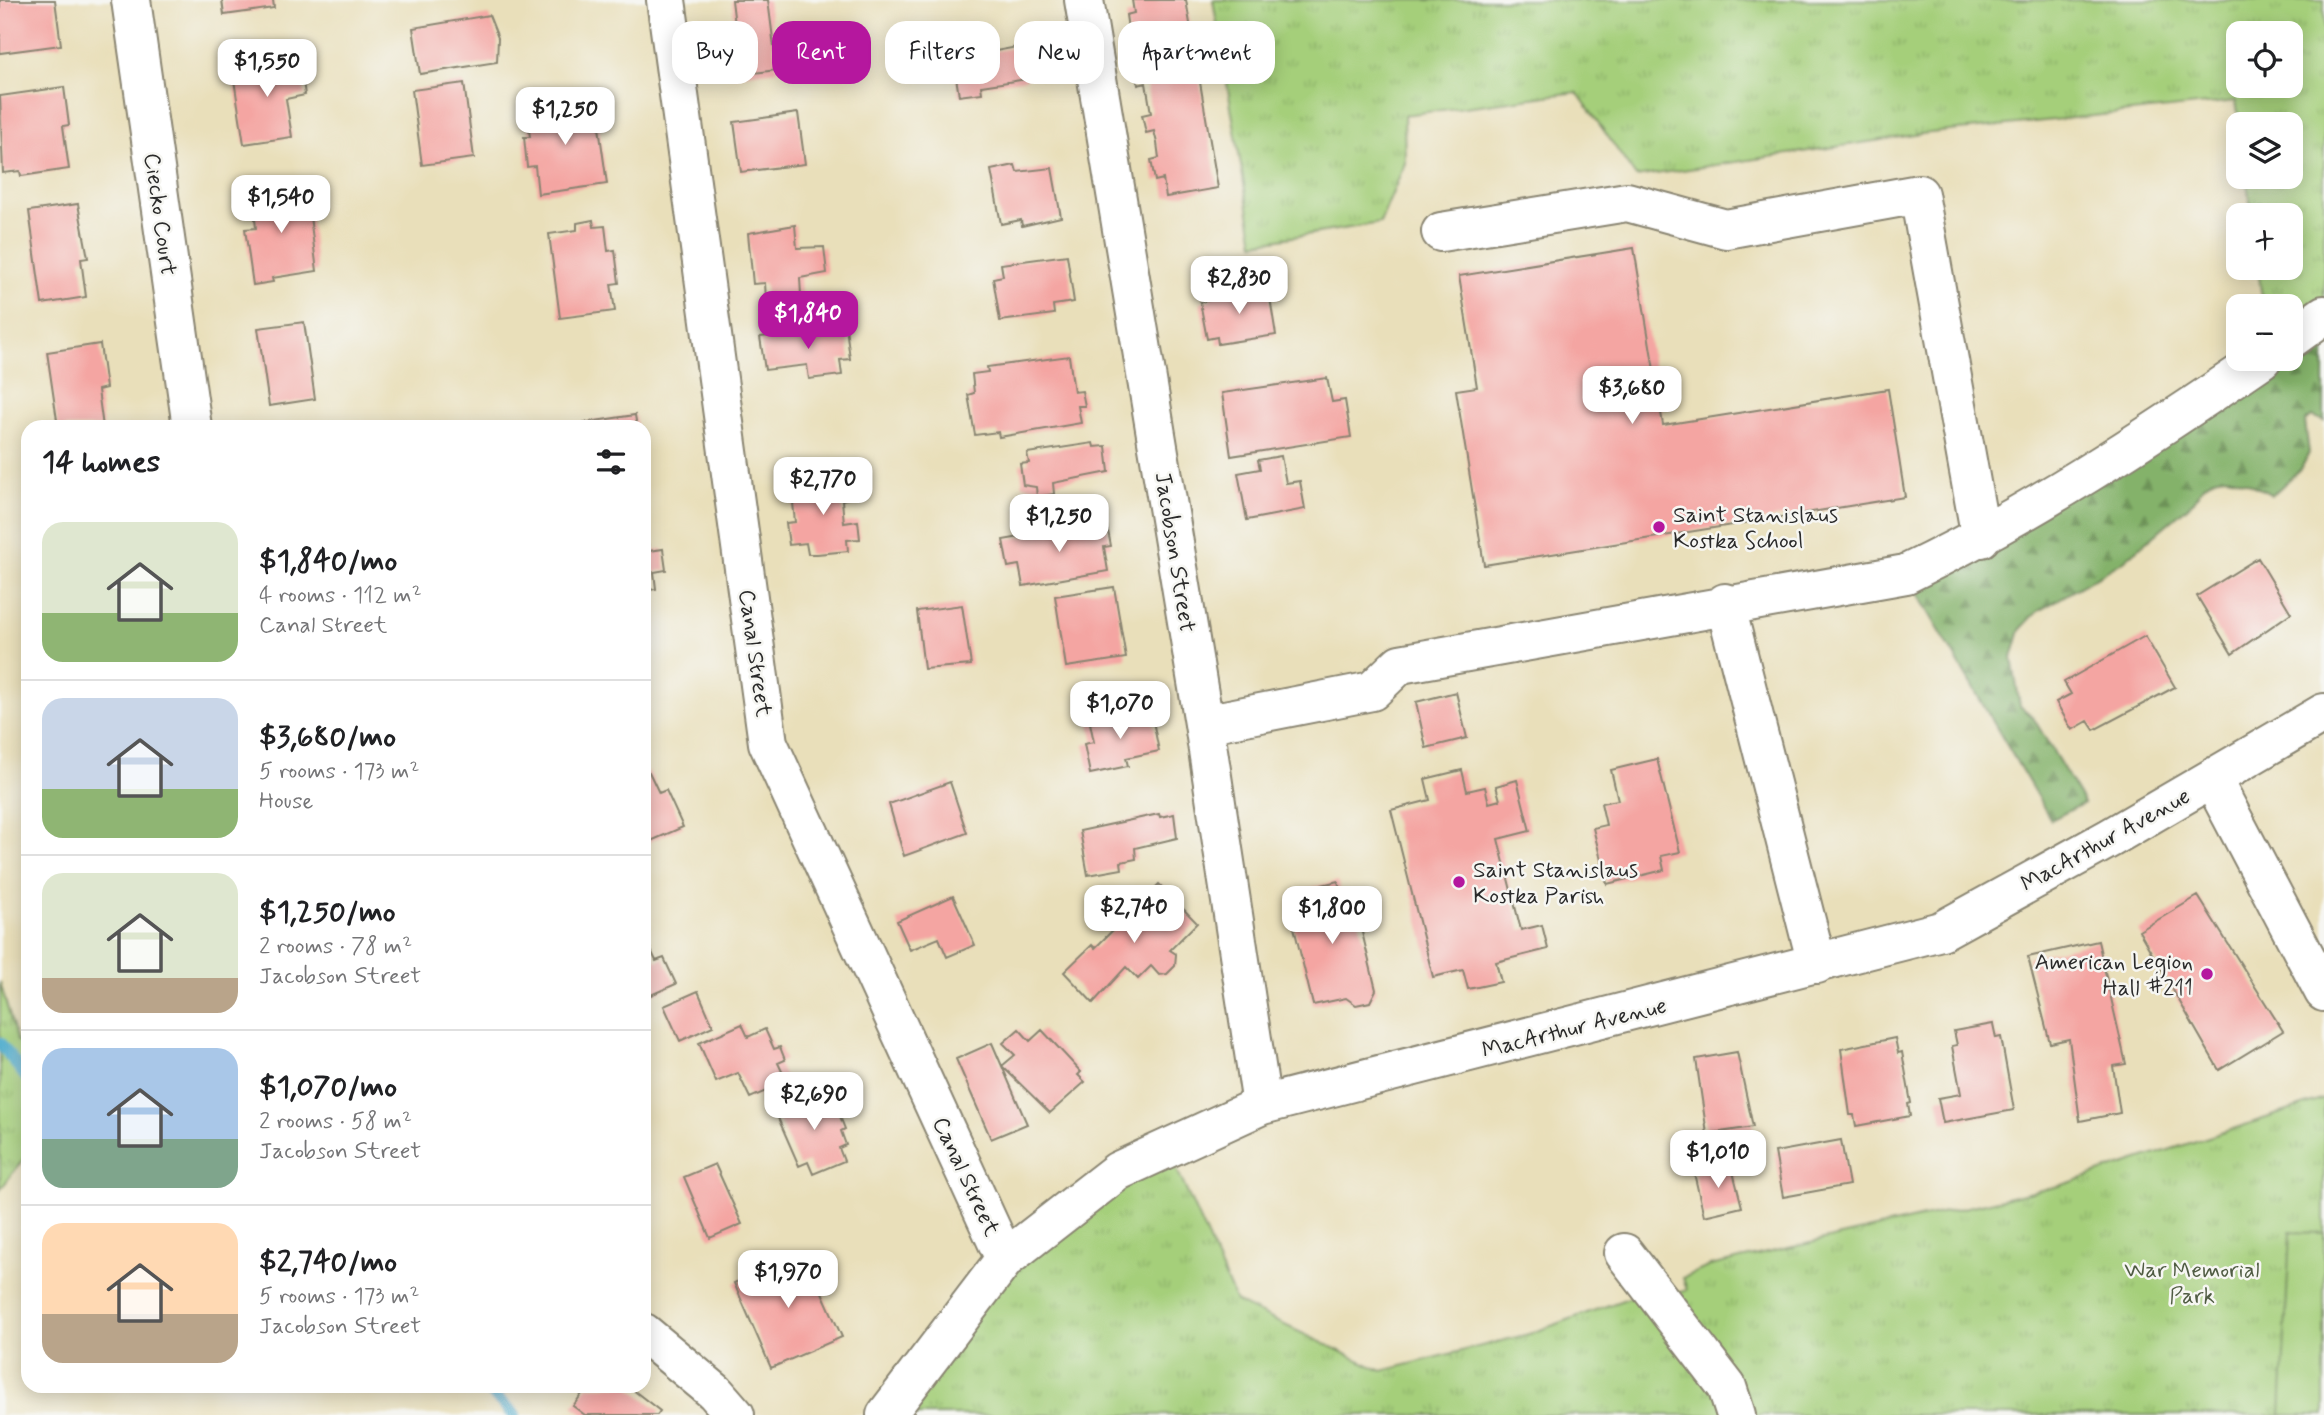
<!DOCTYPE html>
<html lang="en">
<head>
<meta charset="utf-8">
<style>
	:root { --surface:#fff; --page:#f6f6f6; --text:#202124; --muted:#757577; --line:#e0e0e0; --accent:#b5179e }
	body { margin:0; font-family:Mynerve,sans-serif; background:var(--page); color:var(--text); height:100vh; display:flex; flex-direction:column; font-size:26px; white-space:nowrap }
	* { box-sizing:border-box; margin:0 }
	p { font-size:23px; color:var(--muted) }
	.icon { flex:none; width:38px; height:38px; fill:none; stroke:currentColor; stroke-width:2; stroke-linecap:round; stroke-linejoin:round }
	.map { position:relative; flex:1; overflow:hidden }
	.drawer { position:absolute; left:21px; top:420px; width:630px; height:973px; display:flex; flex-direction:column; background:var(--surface); border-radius:21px; box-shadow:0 4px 18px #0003 }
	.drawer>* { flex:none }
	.top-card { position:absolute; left:672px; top:21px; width:665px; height:63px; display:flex; gap:14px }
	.fabs { position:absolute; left:2226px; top:21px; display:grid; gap:14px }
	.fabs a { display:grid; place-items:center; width:77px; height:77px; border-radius:14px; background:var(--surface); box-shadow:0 4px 18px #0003; font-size:35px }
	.price { position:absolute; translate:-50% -60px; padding:0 16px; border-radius:14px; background:#fff; color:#222; font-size:23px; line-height:46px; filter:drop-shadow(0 2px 4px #0008) }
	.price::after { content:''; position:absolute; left:50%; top:42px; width:21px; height:16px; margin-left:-10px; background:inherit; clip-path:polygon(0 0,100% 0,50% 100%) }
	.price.selected { background:var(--accent); color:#fff }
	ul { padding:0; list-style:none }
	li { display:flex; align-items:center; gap:21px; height:175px; padding:0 21px }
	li+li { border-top:2px solid var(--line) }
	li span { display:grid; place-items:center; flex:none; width:196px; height:140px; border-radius:21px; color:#555 }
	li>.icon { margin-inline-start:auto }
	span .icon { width:84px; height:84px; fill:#fffc; stroke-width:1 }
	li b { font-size:30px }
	h2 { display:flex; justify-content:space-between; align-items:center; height:84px; padding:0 21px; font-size:30px }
	.tag { padding:0 24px; border-radius:21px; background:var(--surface); box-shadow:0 4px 18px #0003; font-size:24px; line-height:63px }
	.tag.selected { background:var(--accent); color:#fff }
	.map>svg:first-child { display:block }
	.grass { fill:url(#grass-tufts); stroke:#687d52; stroke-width:2; fill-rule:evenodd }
	.forest { fill:url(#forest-firs); stroke:#586e4a; stroke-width:2 }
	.pitch { fill:#a5cf7a; stroke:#687d52; stroke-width:2 }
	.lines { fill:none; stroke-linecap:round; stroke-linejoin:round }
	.stream { stroke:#4dabcc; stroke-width:12 }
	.building { fill:#f4a5a2 }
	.minor-casing { stroke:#8a8572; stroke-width:42 }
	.minor { stroke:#fff; stroke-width:38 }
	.poi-dot { fill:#b5179e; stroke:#f6f6f2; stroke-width:2.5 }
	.labels { text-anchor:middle; stroke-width:5; stroke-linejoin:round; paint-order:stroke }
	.street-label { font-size:23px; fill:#2b2b2b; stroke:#f6f6f2 }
	.poi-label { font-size:23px; fill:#2b2b2b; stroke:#f6f6f2; text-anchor:start }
	.park-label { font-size:23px; fill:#505c43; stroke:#f6f6f2 }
</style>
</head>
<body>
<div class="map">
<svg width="2324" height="1415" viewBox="0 0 2324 1415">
	<defs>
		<pattern id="grass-tufts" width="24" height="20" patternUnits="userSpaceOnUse" patternTransform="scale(1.75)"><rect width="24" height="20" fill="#a5cf7a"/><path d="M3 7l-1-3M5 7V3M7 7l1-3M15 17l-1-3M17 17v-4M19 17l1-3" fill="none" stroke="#8eb26a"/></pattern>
		<pattern id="forest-firs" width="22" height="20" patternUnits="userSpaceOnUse" patternTransform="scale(1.75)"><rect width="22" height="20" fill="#84b26a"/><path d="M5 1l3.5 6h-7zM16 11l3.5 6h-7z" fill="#6c9157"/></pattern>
	</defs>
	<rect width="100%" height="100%" fill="#f6f6f2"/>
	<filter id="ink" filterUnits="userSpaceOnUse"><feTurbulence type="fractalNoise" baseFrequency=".0143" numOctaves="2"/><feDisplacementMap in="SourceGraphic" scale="14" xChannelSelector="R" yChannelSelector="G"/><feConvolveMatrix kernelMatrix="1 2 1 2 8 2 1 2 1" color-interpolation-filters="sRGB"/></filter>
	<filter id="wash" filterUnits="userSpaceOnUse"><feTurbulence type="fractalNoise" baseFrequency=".00686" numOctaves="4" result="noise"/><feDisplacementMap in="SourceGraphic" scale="28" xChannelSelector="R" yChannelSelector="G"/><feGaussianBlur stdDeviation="1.57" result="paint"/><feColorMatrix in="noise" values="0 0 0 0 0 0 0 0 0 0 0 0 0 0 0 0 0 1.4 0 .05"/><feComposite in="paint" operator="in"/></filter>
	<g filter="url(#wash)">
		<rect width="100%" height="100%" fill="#e9dfba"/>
		<path class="grass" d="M1213 0H2324V316L2291 339V306H2263L2258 268H2291V215H2252L2246 177H2291V124H2240L2236 101 1921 134 1636 177 1577 92 1404 115 1405 163 1380 223 1254 243ZM2238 33H2291V86H2238Z
			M0 982 17 1041 28 1049V1160L24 1158 0 1190Z
			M2324 1099V1415H886L1005 1259 1167 1147 1236 1302 1382 1371 1529 1334 1634 1296 1644 1306 1687 1289 1683 1278 1710 1266 2059 1186Z"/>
		<path class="forest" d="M2324 315V421L2312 416 2305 421 2309 453 2301 469 2272 495C2241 479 2214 460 2194 501L2124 561 2037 612 2020 630 2012 658 2020 706 2032 716 2084 803 2051 820 1906 574 2262 359H2291V339Z"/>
		<path class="pitch" d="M2290 1232 2324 1233V1415H2281Z"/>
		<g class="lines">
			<path class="stream" d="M0 1043 28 1080
				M484 1386 515 1415"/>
		</g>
		<g id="blocks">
			<path class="building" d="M0 0H55L61 45 0 53Z
				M222 0H273L274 8 224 15Z
				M732 0H768L777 70 730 76 726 44 737 42Z
				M1132 0H1186L1218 188 1166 197 1163 179 1155 181 1151 160 1159 158 1157 143 1154 131 1146 133 1142 115 1151 113 1146 83 1138 85 1135 66 1143 65 1138 34 1129 36 1126 15 1134 13Z
				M489 15 498 38 497 62 420 74 413 28Z
				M1022 46 1023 48 1033 47 1037 74 1027 76V79L981 86 982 93 959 96 953 59Z
				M280 60V64L300 61 305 95 286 99 292 137 244 144 232 67Z
				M464 83 474 158 422 165 412 90Z
				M64 87 69 125 63 126 69 169 21 176 20 171 3 173 0 96Z
				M595 99 607 184 538 194 535 166 527 167 524 137H530L526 109Z
				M798 113 805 164 741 172 734 122Z
				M1015 165 1017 172 1052 168 1061 217 1022 226 1021 220 1001 224 991 170Z
				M306 185 317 271 272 278 273 282 253 285 245 229 256 228 252 192Z
				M78 204 88 258 81 259 86 297 42 304 29 211Z
				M593 220 594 227 605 226 608 251 615 250 619 283 611 284 615 311 560 318 549 234 577 230V223Z
				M795 225 797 248 824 247 827 273 800 278 801 295 766 299 765 283 753 284 748 233Z
				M1634 248 1663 425 1888 389 1905 497 1484 565 1456 390 1477 387 1459 276Z
				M1067 255 1074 302 1053 305 1054 314 1000 321 993 278 1003 276 1001 264Z
				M1268 286 1276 335 1218 344 1217 337 1207 339 1200 302 1211 300 1210 296Z
				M304 322 315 399 269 406 258 328Z
				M846 327 850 359 840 360 842 375 809 379 807 365 765 370 760 337Z
				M100 344 106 388 98 390 103 427H58L47 352Z
				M1069 356 1074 392 1082 391 1085 406H1078L1081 423 999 437 998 432 975 435 968 395 974 393 972 374 988 372 987 367Z
				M1327 378 1332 402 1345 400 1351 437 1231 456 1222 393Z
				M635 415 637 427H568V425Z
				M1093 443 1094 447 1106 446 1109 472 1053 483 1054 494 1037 497 1036 487 1023 485 1020 464 1029 463 1027 453Z
				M1281 456 1286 483 1300 481 1305 509 1247 520 1238 473 1260 469 1258 460Z
				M845 471 849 498 842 500 844 523 858 521 860 539 847 540 848 551 817 554H808L806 543 789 545 786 523 795 522 793 503 810 501 807 476Z
				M1089 525 1090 529 1107 526 1111 546 1104 547 1108 571 1023 586 1019 565 1008 567 1003 540Z
				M647 534 649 551 663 549 666 570 654 572 656 589 644 591V535Z
				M2258 558 2291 613 2232 654 2197 596Z
				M1114 587 1126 658 1066 667 1055 596Z
				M962 605 971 665 924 669 917 611Z
				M2145 636 2175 687 2094 730 2088 721 2072 730 2056 702 2071 694 2064 682Z
				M1456 692 1467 738 1426 748 1416 702Z
				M1151 711 1159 751 1126 758 1128 766 1090 774 1084 744 1094 742 1090 723Z
				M1657 759 1680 852 1661 856 1664 870 1607 884 1593 828 1606 825 1601 803 1618 800 1611 770Z
				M1462 770 1467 791 1485 787 1489 803 1500 800 1496 786 1517 780 1530 831 1498 839 1521 930 1542 925 1548 949 1496 962 1501 982 1468 989 1463 970 1433 977 1391 810 1430 800 1425 779Z
				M649 772 659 793 666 790 683 827 644 844V774Z
				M950 782 967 833 904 856 889 804Z
				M1159 814 1160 817 1174 814 1177 838 1135 848 1136 859 1121 862 1122 869 1088 875 1080 831Z
				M1338 881 1341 894 1352 891 1376 990 1370 1002 1356 1005 1346 998 1313 1005 1289 907 1301 903 1298 891Z
				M1159 884 1197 923 1170 950 1176 954 1175 966 1167 974 1159 975 1151 966 1138 979 1126 967 1093 1003 1064 972 1092 945 1095 948Z
				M953 896 975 945 947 957 939 938 910 950 897 921Z
				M2198 896 2283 1031 2219 1070 2139 931Z
				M644 935 656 961 664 958 676 984 644 998Z
				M2098 941 2126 1064 2113 1066 2120 1113 2080 1121 2069 1039 2050 1043 2028 957Z
				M698 991 713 1026 680 1041 664 1006Z
				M742 1024 748 1037 765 1029 774 1049 780 1047 785 1060 778 1063 787 1082 750 1098 738 1073 716 1082 699 1043Z
				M1993 1024 1996 1038 2001 1037 2014 1110 1943 1123 1938 1098 1961 1094 1952 1046 1957 1045 1954 1031Z
				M1019 1029 1030 1041 1042 1030 1081 1072 1078 1075 1085 1082 1050 1113 1002 1066 1015 1055 1003 1043Z
				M1895 1038 1898 1053 1902 1052 1911 1103 1908 1104 1910 1116 1856 1126 1854 1115H1850L1841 1049Z
				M992 1043 1027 1124 991 1139 956 1059Z
				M1737 1052 1753 1127 1707 1134 1696 1059Z
				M824 1091 832 1111 837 1109 845 1129 841 1131 846 1145 839 1148 844 1161 813 1174 808 1162 799 1166 775 1111Z
				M1841 1140 1849 1185 1783 1197 1775 1152Z
				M715 1164 742 1224 710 1238 684 1177Z
				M1731 1164 1742 1207 1704 1216 1694 1173Z
				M804 1252 842 1337 771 1368 734 1283Z
				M588 1386H628L660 1411 657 1415H585L573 1406Z"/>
		</g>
	</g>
	<g filter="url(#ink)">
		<use href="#blocks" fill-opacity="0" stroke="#8a8572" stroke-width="2"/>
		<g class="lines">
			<defs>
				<path id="minor" d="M131 0 192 427
					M666 0 768 743 1005 1259
					M1084 0 1204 724 1262 1105
					M1441 232 1627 202 1726 229 1919 194 1981 538
					M2291 339 2324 315
					M1725 603 1817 964
					M1204 724 1372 691 1400 664 1906 574C2031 514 2148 437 2262 359
					M2212 779 2324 992
					M1624 1253 1727 1387 1736 1415
					M644 1333 715 1392 735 1415
					M886 1415 1005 1259 1118 1171 1262 1105 1941 931 2110 838 2324 713"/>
			</defs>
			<use href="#minor" class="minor-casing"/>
			<use href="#minor" class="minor"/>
		</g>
	</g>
	<g class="poi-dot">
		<circle cx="1659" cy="527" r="7"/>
		<circle cx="1459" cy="882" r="7"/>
		<circle cx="2207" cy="974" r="7"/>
	</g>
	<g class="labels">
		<g class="street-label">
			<text transform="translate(161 214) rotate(82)" y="8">Ciecko Court</text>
			<text transform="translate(1176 552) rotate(81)" y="8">Jacobson Street</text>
			<text transform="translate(756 653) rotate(82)" y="8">Canal Street</text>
			<text transform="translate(2105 839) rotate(-29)" y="8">MacArthur Avenue</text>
			<text transform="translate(1574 1027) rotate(-14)" y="8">MacArthur Avenue</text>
			<text transform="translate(967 1176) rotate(65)" y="8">Canal Street</text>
		</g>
		<g class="poi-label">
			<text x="1673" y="522">Saint Stanislaus<tspan x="1673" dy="26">Kostka School</tspan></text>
			<text x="1473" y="877">Saint Stanislaus<tspan x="1473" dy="26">Kostka Parish</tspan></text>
			<text x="2193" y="969" text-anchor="end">American Legion<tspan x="2193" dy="26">Hall #211</tspan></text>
		</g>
		<g class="park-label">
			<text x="2192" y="1277">War Memorial<tspan x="2192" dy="26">Park</tspan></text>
		</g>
	</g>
</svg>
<div class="fabs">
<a><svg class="icon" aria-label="locate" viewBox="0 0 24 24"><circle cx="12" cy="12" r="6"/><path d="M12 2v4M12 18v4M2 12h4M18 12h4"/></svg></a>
<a><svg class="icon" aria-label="layers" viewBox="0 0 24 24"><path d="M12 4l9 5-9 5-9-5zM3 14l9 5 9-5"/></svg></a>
<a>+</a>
<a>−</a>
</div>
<b class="price" style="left:267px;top:99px">$1,550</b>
<b class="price" style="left:565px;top:147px">$1,250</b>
<b class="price" style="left:281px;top:235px">$1,540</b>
<b class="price" style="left:1239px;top:316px">$2,830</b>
<b class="price selected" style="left:808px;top:351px">$1,840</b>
<b class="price" style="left:1632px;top:426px">$3,680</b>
<b class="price" style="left:823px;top:517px">$2,770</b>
<b class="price" style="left:1059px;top:554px">$1,250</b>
<b class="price" style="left:1120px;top:741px">$1,070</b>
<b class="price" style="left:1134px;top:945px">$2,740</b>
<b class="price" style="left:1332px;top:946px">$1,800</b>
<b class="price" style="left:814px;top:1132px">$2,690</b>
<b class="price" style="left:1718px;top:1190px">$1,010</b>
<b class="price" style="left:788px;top:1310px">$1,970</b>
<div class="top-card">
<a class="tag">Buy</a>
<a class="tag selected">Rent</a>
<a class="tag">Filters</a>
<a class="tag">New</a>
<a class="tag">Apartment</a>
</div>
<section class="drawer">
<h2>14 homes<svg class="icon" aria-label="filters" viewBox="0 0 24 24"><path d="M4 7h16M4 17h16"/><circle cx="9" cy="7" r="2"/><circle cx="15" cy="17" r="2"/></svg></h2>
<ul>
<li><span style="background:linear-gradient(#dfe7d0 65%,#8fb573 0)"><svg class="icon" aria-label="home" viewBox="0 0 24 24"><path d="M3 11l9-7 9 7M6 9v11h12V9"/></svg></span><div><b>$1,840/mo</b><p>4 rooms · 112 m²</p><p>Canal Street</p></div></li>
<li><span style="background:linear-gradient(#c9d6e8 65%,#8fb573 0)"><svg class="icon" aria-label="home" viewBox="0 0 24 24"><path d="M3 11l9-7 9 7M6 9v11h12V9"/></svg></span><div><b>$3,680/mo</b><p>5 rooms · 173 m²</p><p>House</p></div></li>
<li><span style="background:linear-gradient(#dfe7d0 75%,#b9a48a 0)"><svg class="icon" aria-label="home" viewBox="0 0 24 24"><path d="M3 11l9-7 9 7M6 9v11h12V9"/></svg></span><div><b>$1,250/mo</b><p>2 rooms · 78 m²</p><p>Jacobson Street</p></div></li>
<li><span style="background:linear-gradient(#a9c7e8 65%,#7fa58c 0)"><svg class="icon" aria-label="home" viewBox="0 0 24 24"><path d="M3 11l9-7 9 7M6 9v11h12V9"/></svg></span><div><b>$1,070/mo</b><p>2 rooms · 58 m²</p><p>Jacobson Street</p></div></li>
<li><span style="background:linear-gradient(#ffd9b3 65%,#b9a48a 0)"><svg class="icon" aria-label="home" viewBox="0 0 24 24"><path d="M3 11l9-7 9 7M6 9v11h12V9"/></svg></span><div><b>$2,740/mo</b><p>5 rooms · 173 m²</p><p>Jacobson Street</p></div></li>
</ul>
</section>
</div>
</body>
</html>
